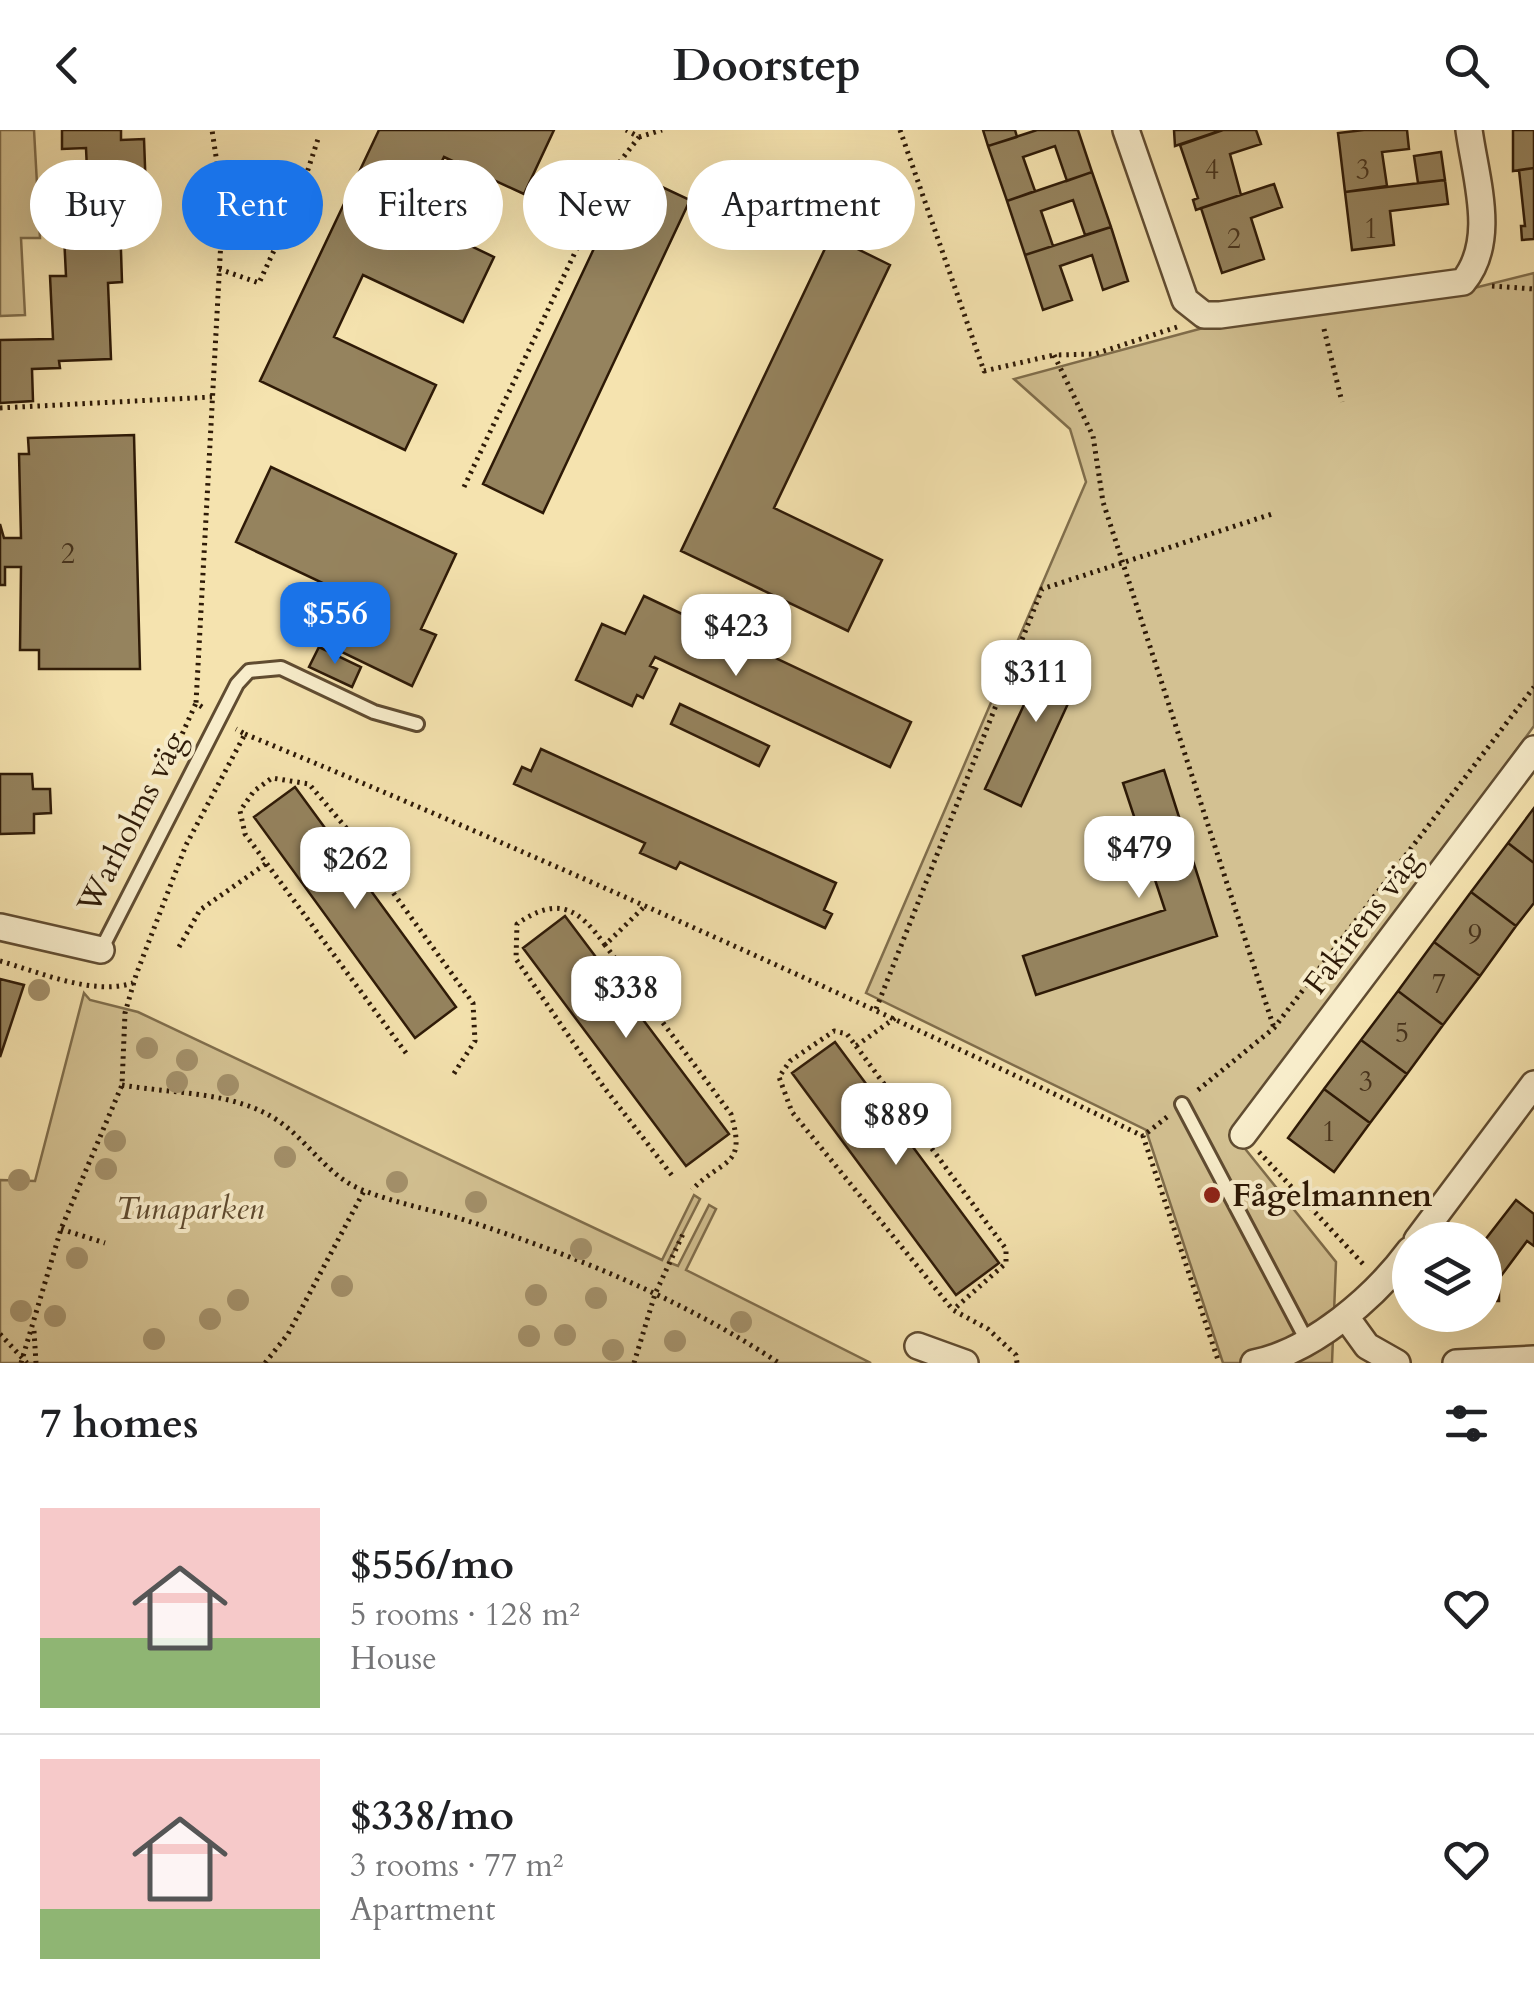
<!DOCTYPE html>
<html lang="en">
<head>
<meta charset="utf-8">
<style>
	:root { --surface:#fff; --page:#f6f6f6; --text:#202124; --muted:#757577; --line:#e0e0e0; --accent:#1a73e8 }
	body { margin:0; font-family:Cardo,serif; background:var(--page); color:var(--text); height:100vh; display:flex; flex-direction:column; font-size:38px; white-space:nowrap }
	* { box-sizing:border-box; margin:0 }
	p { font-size:32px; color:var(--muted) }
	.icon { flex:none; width:55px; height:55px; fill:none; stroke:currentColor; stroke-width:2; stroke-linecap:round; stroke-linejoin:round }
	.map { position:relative; height:1233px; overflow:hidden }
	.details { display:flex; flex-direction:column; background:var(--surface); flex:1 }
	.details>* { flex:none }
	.top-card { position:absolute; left:30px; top:30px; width:1000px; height:90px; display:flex; gap:20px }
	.fabs { position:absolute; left:1392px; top:1092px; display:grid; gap:20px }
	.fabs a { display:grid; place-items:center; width:110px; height:110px; border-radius:50%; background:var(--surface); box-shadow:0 10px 40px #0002; font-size:50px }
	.price { position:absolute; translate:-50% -85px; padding:0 22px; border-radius:20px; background:#fff; color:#222; font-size:32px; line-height:65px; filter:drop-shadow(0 2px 5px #0008) }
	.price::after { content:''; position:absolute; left:50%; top:60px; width:30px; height:22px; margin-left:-15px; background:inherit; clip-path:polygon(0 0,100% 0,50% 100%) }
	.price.current { background:var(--accent); color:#fff }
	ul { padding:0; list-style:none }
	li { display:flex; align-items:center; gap:30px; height:250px; padding:0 40px }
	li+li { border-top:2px solid var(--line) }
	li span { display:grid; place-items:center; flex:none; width:280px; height:200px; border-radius:0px; color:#555 }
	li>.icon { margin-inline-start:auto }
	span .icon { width:120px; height:120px; fill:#fffc; stroke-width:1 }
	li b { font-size:42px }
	h2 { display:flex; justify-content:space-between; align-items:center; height:120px; padding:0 40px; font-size:42px }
	.pill { padding:0 35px; border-radius:45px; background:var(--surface); box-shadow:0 10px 40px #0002; font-size:35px; line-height:90px }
	.pill.current { background:var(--accent); color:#fff }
	header { display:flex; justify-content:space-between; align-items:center; height:130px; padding:0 40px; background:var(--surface); font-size:45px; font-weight:700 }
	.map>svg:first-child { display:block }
	.green { fill:#d3c192; stroke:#806e4c; stroke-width:2.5 }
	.building { fill:#95835e; stroke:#2e1a07; stroke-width:2.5 }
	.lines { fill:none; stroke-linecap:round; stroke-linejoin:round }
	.service-casing { stroke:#604c31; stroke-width:18 }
	.minor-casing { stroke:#604c31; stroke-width:30 }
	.path { stroke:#2e1a07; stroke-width:5; stroke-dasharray:2.5 5; stroke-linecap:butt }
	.service { stroke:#f8edcb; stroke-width:12 }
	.minor { stroke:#f8edcb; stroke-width:25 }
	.tree { fill:#a3906a }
	.poi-dot { fill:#8f2418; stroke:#f8edcb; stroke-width:4 }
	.labels { text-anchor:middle; stroke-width:8; stroke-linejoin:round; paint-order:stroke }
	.number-label { font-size:28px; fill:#48341d }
	.street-label { font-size:32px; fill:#2e1a07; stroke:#f8edcb }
	.poi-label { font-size:32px; font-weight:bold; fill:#2e1a07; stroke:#f8edcb; text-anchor:start }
	.park-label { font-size:32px; font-style:italic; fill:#604c31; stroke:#f8edcb }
</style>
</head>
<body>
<header><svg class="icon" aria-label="back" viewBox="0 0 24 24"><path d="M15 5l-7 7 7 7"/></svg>Doorstep<svg class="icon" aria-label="search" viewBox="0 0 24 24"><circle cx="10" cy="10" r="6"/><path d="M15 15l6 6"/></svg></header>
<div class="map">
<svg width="1534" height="1233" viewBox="0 0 1534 1233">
	<rect width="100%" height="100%" fill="#f5e3af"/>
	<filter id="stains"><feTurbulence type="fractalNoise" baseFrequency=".002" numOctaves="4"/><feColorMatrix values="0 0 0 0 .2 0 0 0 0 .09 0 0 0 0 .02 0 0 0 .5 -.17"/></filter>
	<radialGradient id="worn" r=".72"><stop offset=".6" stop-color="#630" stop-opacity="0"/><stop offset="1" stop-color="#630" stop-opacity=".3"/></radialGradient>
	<path class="green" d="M0 0H34L40 108H21L25 185 0 186Z
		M1534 143V596L1234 1005 1336 1132 1332 1233H1223L1146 1000 866 863 1086 352 1070 299 1014 249 1203 198 1466 160Z
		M84 863 90 870 138 882 662 1130 694 1065 700 1069 668 1132 678 1136 709 1075 716 1079 686 1140 871 1233H0V1050L35 1051Z"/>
	<path class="building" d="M62 0H121V10L144 9 147 90 120 91 122 152 108 153 111 229 59 231 60 238 32 239 33 271 0 273V210L53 209 50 146H66L63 85 89 84 86 18 62 19Z
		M379 0H554L524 64 444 27 414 89 494 127 463 192 363 145 334 207 436 255 405 320 260 251Z
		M983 0H1015L1017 7 988 16Z
		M1037 0H1078L1092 42 1067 51 1055 16 1023 27 1035 61 1007 71 988 16Z
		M1174 0H1219V1L1175 16Z
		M1256 0 1261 14 1230 24 1241 65 1196 80 1193 70 1198 68 1180 15 1223 0Z
		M1364 0H1407L1409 19 1382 22 1387 56 1345 62 1338 3Z
		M1513 0H1534V38L1513 41Z
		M1441 22 1445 50 1418 53 1414 26Z
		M1534 38V109L1522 110 1521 96H1525L1519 40Z
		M630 42 690 70 543 383 483 354Z
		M1092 42 1111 97 1085 105 1073 70 1041 81 1053 116 1025 125 1007 71Z
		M1445 50 1448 74 1390 81 1394 115 1352 120 1345 62Z
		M1274 54 1282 77 1251 88 1264 129 1222 143 1201 78Z
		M1111 97 1128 151 1103 160 1092 125 1060 136 1072 170 1043 180 1025 125Z
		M831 106 890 135 774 378 882 430 848 501 681 421Z
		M134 305 140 539H39V520H20L21 437H5V455H0V394L4 408H21L19 324H29L28 308Z
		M271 337 456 424 421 499 436 505 412 556 323 513 344 463 236 412Z
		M644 466 911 592 890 637 655 527 650 536 657 539 643 568 637 565 632 576 576 550 602 494 625 504Z
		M1052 514 1088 530 1021 676 985 659Z
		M319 517 361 537 352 557 309 537Z
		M680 574 769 616 759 636 671 594Z
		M541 619 836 753 824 780 832 784 825 798 680 732 676 739 640 723 645 713 514 654 522 637 531 641Z
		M1164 640 1217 806 1036 865 1023 826 1165 780 1123 653Z
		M0 644H32L33 659H50L51 683 34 684V703L0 704Z
		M295 657 456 877 415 908 254 687Z
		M1534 678V733L1508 713Z
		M1508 713 1534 733V773L1516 796 1471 762Z
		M1471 762 1516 796 1480 846 1434 812Z
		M565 786 729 1004 686 1036 523 818Z
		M1434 812 1480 846 1443 895 1398 861Z
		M0 849 24 855 0 927Z
		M1398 861 1443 895 1407 944 1361 910Z
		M1361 910 1407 944 1370 993 1324 959Z
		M835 912 999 1133 956 1165 792 943Z
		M1324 959 1370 993 1334 1042 1288 1008Z
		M1516 1070 1534 1084V1116L1527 1111 1501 1146 1485 1133V1110Z
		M1485 1146H1499V1171H1485Z"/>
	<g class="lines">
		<defs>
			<path id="service" d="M101 820 237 554 249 541 281 538 374 582 417 594
				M1182 974 1306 1209"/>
			<path id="minor" d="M1126 0 1185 170 1204 185H1220L1463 152C1497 111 1476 50 1469 0
				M0 797 101 820
				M1243 1005 1534 619
				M1417 1110 1534 954
				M1346 1187 1367 1216 1397 1233
				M918 1216 965 1233
				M1254 1233C1313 1221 1375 1167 1410 1120
				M1456 1233 1534 1229"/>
		</defs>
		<use href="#service" class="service-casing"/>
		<use href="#minor" class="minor-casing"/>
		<path class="path" d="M900 0 984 241 1054 225
			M639 7 662 0
			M218 36 300 64
			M219 139 259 153 300 64 318 9
			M1492 156 1534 159
			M1177 197 1095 224 1054 225 1093 306 1103 372 1274 898
			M1324 199 1342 272
			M0 278 212 267
			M464 357 615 38 639 7 626 0
			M202 577 196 573 223 73 212 0
			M245 604C548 729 847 865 1143 1006
			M167 638 196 573
			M643 778 605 815 731 984C747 1039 723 1027 692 1060
			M605 815C578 777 557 766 517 794L516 829 603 956 674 1048
			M179 817 200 780 267 733
			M0 831C40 842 92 866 133 853
			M876 879 1042 459 1275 383
			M895 888 856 916 847 904 834 901 790 931 779 947 792 982 953 1180 988 1199 1016 1225 1017 1233
			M856 916 1006 1119V1133L953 1180
			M406 923 245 704 240 681 254 661 272 648 309 654 347 699 473 873 475 911 453 945
			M122 955C173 964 233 961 277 990 309 1011 328 1048 365 1061 398 1074 434 1080 468 1091 576 1126 684 1170 779 1233
			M1198 960 1274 898 1534 557
			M1167 987 1143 1006 1219 1233
			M1259 1022 1364 1135
			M61 1099 105 1113
			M34 1201 36 1233
			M0 1204 27 1233
			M21 1233 61 1099 122 955 125 883 136 845 186 715 245 604 236 599
			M265 1233 288 1204 364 1061
			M634 1233 655 1164 683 1104"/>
		<use href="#service" class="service"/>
		<use href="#minor" class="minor"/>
	</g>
	<g class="tree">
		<circle cx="39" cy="860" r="11"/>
		<circle cx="147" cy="918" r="11"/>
		<circle cx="187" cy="930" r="11"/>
		<circle cx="177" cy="952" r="11"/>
		<circle cx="228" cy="955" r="11"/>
		<circle cx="115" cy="1011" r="11"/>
		<circle cx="285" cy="1027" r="11"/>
		<circle cx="106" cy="1039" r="11"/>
		<circle cx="19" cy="1050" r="11"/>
		<circle cx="397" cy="1052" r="11"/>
		<circle cx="476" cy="1072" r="11"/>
		<circle cx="581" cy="1119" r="11"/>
		<circle cx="77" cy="1128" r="11"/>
		<circle cx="342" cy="1156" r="11"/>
		<circle cx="536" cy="1165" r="11"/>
		<circle cx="596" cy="1168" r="11"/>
		<circle cx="238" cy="1170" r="11"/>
		<circle cx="21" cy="1181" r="11"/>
		<circle cx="55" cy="1186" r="11"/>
		<circle cx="210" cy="1189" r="11"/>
		<circle cx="741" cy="1192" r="11"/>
		<circle cx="565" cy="1205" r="11"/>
		<circle cx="529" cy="1206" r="11"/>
		<circle cx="154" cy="1209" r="11"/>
		<circle cx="675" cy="1211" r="11"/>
		<circle cx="613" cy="1220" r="11"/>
	</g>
	<circle class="poi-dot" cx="1212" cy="1065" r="10"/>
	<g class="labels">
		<g class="number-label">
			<text x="1212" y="49">4</text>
			<text x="1363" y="49">3</text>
			<text x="1371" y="108">1</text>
			<text x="1234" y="118">2</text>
			<text x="68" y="433">2</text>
			<text x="1475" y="814">9</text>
			<text x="1439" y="863">7</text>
			<text x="1402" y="912">5</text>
			<text x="1366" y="961">3</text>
			<text x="1329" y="1011">1</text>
		</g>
		<g class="street-label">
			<text transform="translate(131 692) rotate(-63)" y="11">Warholms väg</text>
			<text transform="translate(1362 792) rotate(-53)" y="11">Fakirens väg</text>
		</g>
		<g class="poi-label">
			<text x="1232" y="1076">Fågelmannen</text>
		</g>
		<g class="park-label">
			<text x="190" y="1089">Tunaparken</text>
		</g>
	</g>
	<rect width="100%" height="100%" filter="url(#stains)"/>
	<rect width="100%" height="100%" fill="url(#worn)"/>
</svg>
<div class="fabs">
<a><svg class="icon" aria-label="layers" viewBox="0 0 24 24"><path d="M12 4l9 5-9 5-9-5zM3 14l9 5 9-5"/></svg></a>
</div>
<b class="price current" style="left:335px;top:537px">$556</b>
<b class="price" style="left:736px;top:549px">$423</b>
<b class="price" style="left:1036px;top:595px">$311</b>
<b class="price" style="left:1139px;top:771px">$479</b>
<b class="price" style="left:355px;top:782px">$262</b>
<b class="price" style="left:626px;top:911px">$338</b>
<b class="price" style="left:896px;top:1038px">$889</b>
<div class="top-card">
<a class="pill">Buy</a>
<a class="pill current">Rent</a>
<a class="pill">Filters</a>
<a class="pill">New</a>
<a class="pill">Apartment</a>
</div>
</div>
<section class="details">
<h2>7 homes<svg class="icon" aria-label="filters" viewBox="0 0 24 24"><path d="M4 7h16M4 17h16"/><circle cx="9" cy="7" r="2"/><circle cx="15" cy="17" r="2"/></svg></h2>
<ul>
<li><span style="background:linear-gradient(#f6c9c9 65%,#8fb573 0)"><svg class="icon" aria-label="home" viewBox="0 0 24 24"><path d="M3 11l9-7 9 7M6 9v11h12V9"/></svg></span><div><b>$556/mo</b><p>5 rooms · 128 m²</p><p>House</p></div><svg class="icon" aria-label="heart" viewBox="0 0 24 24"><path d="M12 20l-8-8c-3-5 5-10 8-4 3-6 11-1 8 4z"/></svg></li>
<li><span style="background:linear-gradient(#f6c9c9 75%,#8fb573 0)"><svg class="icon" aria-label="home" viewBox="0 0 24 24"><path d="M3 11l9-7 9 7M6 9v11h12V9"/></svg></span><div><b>$338/mo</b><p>3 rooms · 77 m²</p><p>Apartment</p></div><svg class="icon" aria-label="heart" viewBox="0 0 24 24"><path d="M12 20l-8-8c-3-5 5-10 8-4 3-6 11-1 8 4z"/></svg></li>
</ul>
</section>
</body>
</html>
